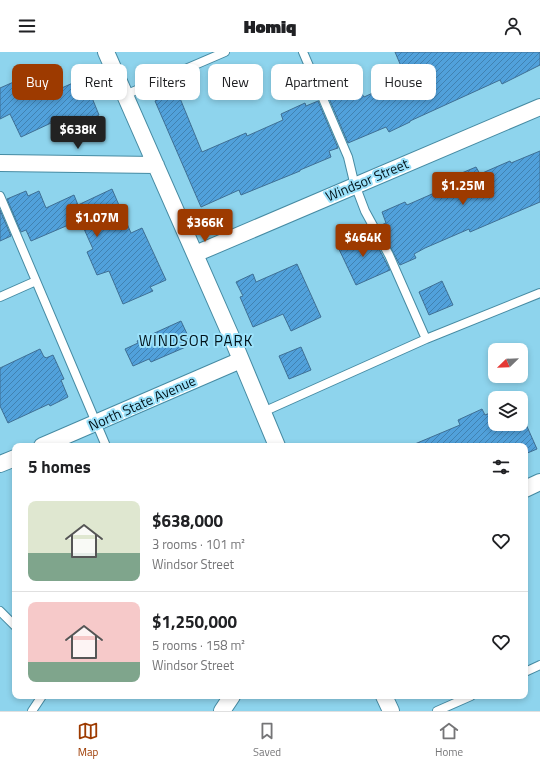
<!DOCTYPE html>
<html lang="en">
<head>
<meta charset="utf-8">
<style>
	:root { --surface:#fff; --page:#f2f2f2; --text:#202124; --muted:#757577; --line:#e0e0e0; --accent:#9d3a00 }
	body { margin:0; font-family:"Titillium Web",sans-serif; background:var(--page); color:var(--text); height:100vh; display:flex; flex-direction:column; font-size:15px; white-space:nowrap }
	* { box-sizing:border-box; margin:0 }
	p { font-size:13px; color:var(--muted) }
	.icon { flex:none; width:22px; height:22px; fill:none; stroke:currentColor; stroke-width:2; stroke-linecap:round; stroke-linejoin:round }
	.map { position:relative; flex:1; overflow:hidden }
	.panel { position:absolute; left:12px; top:391px; width:516px; height:256px; display:flex; flex-direction:column; background:var(--surface); border-radius:8px; box-shadow:0 2px 6px #0003 }
	.panel>* { flex:none }
	.banner { position:absolute; left:12px; top:12px; width:516px; height:36px; display:flex; gap:8px }
	.needle { width:26px; rotate:247deg }
	.controls { position:absolute; left:488px; top:291px; display:grid; gap:8px }
	.controls a { display:grid; place-items:center; width:40px; height:40px; border-radius:8px; background:var(--surface); box-shadow:0 2px 6px #0003; font-size:20px }
	.price { position:absolute; translate:-50% -34px; padding:0 9px; border-radius:4px; background:var(--accent); color:#fff; font-size:13px; line-height:26px; filter:drop-shadow(0 1px 2px #0008) }
	.price::after { content:''; position:absolute; left:50%; top:24px; width:12px; height:9px; margin-left:-6px; background:inherit; clip-path:polygon(0 0,100% 0,50% 100%) }
	.price.on { background:#222; color:#fff }
	ul { padding:0; list-style:none }
	li { display:flex; align-items:center; gap:12px; height:100px; padding:0 16px }
	li+li { border-top:1px solid var(--line) }
	li span { display:grid; place-items:center; flex:none; width:112px; height:80px; border-radius:8px; color:#555 }
	li>.icon { margin-inline-start:auto }
	span .icon { width:48px; height:48px; fill:#fffc; stroke-width:1 }
	li b { font-size:17px }
	h2 { display:flex; justify-content:space-between; align-items:center; height:48px; padding:0 16px; font-size:17px }
	.tag { padding:0 14px; border-radius:8px; background:var(--surface); box-shadow:0 2px 6px #0003; font-size:14px; line-height:36px }
	.tag.on { background:var(--accent); color:#fff }
	header { display:flex; justify-content:space-between; align-items:center; height:52px; padding:0 16px; background:var(--surface); font-size:18px; font-weight:800 }
	.dock { display:flex; justify-content:space-around; align-items:center; height:56px; border-top:1px solid var(--line); background:var(--surface); font-size:11px; color:var(--muted) }
	.dock a { display:grid; justify-items:center; gap:2px }
	.dock .on { color:var(--accent) }
	.map>svg:first-child { display:block }
	.building { fill:url(#building-hatch); stroke:#3f6f94 }
	.lines { fill:none; stroke-linecap:round; stroke-linejoin:round }
	.service-casing { stroke:#468ba3; stroke-width:10 }
	.minor-casing { stroke:#468ba3; stroke-width:18 }
	.service { stroke:#fff; stroke-width:8 }
	.minor { stroke:#fff; stroke-width:16 }
	.labels { text-anchor:middle; stroke-width:4; stroke-linejoin:round; paint-order:stroke }
	.street-label { font-size:14px; fill:#001219; stroke:#9be1fa }
	.neighbourhood-label { font-size:15px; letter-spacing:1px; fill:#001219; stroke:#9be1fa }
</style>
</head>
<body>
<header><svg class="icon" aria-label="menu" viewBox="0 0 24 24"><path d="M4 6h16M4 12h16M4 18h16"/></svg>Homiq<svg class="icon" aria-label="person" viewBox="0 0 24 24"><circle cx="12" cy="8" r="4"/><path d="M4 21q1-7 8-7t8 7"/></svg></header>
<div class="map">
<svg width="540" height="659" viewBox="0 0 540 659">
	<defs>
		<pattern id="building-hatch" width="6" height="6" patternUnits="userSpaceOnUse"><rect width="6" height="6" fill="#51a1db"/><path d="M-1 1l2-2M0 6l6-6M5 7l2-2" fill="none" stroke="#4182b1"/></pattern>
	</defs>
	<rect width="100%" height="100%" fill="#8ed4ed"/>
	<path class="building" d="M395 0H540V13L502 32 500 28 410 69V70L389 80 386 75 348 91 328 44 356 32 361 42H362L364 45 406 26Z
		M25 25 35 48 84 26 99 63 93 66 97 75 81 82 76 71 70 73 66 64 21 85 10 62 0 67V36Z
		M177 39 202 100 246 81 247 84 283 68 281 62 305 51 306 54 318 49 338 96 329 99 331 105 300 118V119L241 143 239 138 201 155 155 49Z
		M540 99V150L470 180 469 177 425 196 414 202 416 206 400 213 379 174 386 171 382 160 405 150 407 153 448 135 445 128 476 115 480 122 510 109 511 111Z
		M112 137 131 181 142 176 166 228 150 235 153 239 123 252 109 219 97 223 87 200 93 197 80 168 31 189 26 178 21 180 7 147 26 139 28 144 39 139 46 156 74 143 78 153Z
		M0 158 11 184 0 189Z
		M369 178 390 218 356 233 337 193Z
		M297 212 321 265 291 279 283 262 253 275 240 245 243 244 236 230 253 222 256 230Z
		M442 229 453 253 429 263 419 240Z
		M181 269 189 286 186 288 188 294 151 310 149 307 133 314 125 297 138 291 137 289Z
		M301 295 311 318 289 327 279 304Z
		M40 297 44 305H45L46 306 53 303 64 327 61 328 68 345 50 354 49 352 8 371 0 354V316Z
		M482 357 485 363 495 359V372H521V361L537 397 525 402V394H410L460 373 458 368Z"/>
	<g class="lines">
		<defs>
			<path id="service" d="M303 0 348 105 354 130 365 159 389 203 426 287
				M125 43 225 0
				M0 144 106 394
				M0 245 36 229
				M263 360 426 287 540 241
				M0 559 15 574
				M525 620 540 613
				M32 659 42 644
				M437 659 471 644"/>
			<path id="minor" d="M106 0 234 291 277 394
				M0 111 156 113
				M195 202 540 55
				M42 394 241 308
				M0 412 15 406
				M525 437 540 430
				M384 644 391 659
				M222 659 232 644"/>
		</defs>
		<use href="#service" class="service-casing"/>
		<use href="#minor" class="minor-casing"/>
		<use href="#service" class="service"/>
		<use href="#minor" class="minor"/>
	</g>
	<g class="labels">
		<g class="street-label">
			<text transform="translate(367 128) rotate(-23)" y="5">Windsor Street</text>
			<text transform="translate(142 351) rotate(-24)" y="5">North State Avenue</text>
		</g>
		<g class="neighbourhood-label">
			<text x="196" y="294">WINDSOR PARK</text>
		</g>
	</g>
</svg>
<div class="controls">
<a><svg class="needle" viewBox="-14 -14 28 28"><path d="M0-13l5 13h-10z" fill="#e53935"/><path d="M0 13l5-13h-10z" fill="#757577"/></svg></a>
<a><svg class="icon" aria-label="layers" viewBox="0 0 24 24"><path d="M12 4l9 5-9 5-9-5zM3 14l9 5 9-5"/></svg></a>
</div>
<b class="price on" style="left:78px;top:98px">$638K</b>
<b class="price" style="left:463px;top:154px">$1.25M</b>
<b class="price" style="left:97px;top:186px">$1.07M</b>
<b class="price" style="left:205px;top:191px">$366K</b>
<b class="price" style="left:363px;top:206px">$464K</b>
<div class="banner">
<a class="tag on">Buy</a>
<a class="tag">Rent</a>
<a class="tag">Filters</a>
<a class="tag">New</a>
<a class="tag">Apartment</a>
<a class="tag">House</a>
</div>
<section class="panel">
<h2>5 homes<svg class="icon" aria-label="filters" viewBox="0 0 24 24"><path d="M4 7h16M4 17h16"/><circle cx="9" cy="7" r="2"/><circle cx="15" cy="17" r="2"/></svg></h2>
<ul>
<li><span style="background:linear-gradient(#dfe7d0 65%,#7fa58c 0)"><svg class="icon" aria-label="home" viewBox="0 0 24 24"><path d="M3 11l9-7 9 7M6 9v11h12V9"/></svg></span><div><b>$638,000</b><p>3 rooms · 101 m²</p><p>Windsor Street</p></div><svg class="icon" aria-label="heart" viewBox="0 0 24 24"><path d="M12 20l-8-8c-3-5 5-10 8-4 3-6 11-1 8 4z"/></svg></li>
<li><span style="background:linear-gradient(#f6c9c9 75%,#7fa58c 0)"><svg class="icon" aria-label="home" viewBox="0 0 24 24"><path d="M3 11l9-7 9 7M6 9v11h12V9"/></svg></span><div><b>$1,250,000</b><p>5 rooms · 158 m²</p><p>Windsor Street</p></div><svg class="icon" aria-label="heart" viewBox="0 0 24 24"><path d="M12 20l-8-8c-3-5 5-10 8-4 3-6 11-1 8 4z"/></svg></li>
</ul>
</section>
</div>
<nav class="dock">
<a class="on"><svg class="icon" aria-label="map" viewBox="0 0 24 24"><path d="M3 6l6-2 6 2 6-2v14l-6 2-6-2-6 2zM9 4v14M15 6v14"/></svg>Map</a>
<a><svg class="icon" aria-label="saved" viewBox="0 0 24 24"><path d="M7 4h10v16l-5-4-5 4z"/></svg>Saved</a>
<a><svg class="icon" aria-label="home" viewBox="0 0 24 24"><path d="M3 11l9-7 9 7M6 9v11h12V9"/></svg>Home</a>
</nav>
</body>
</html>
